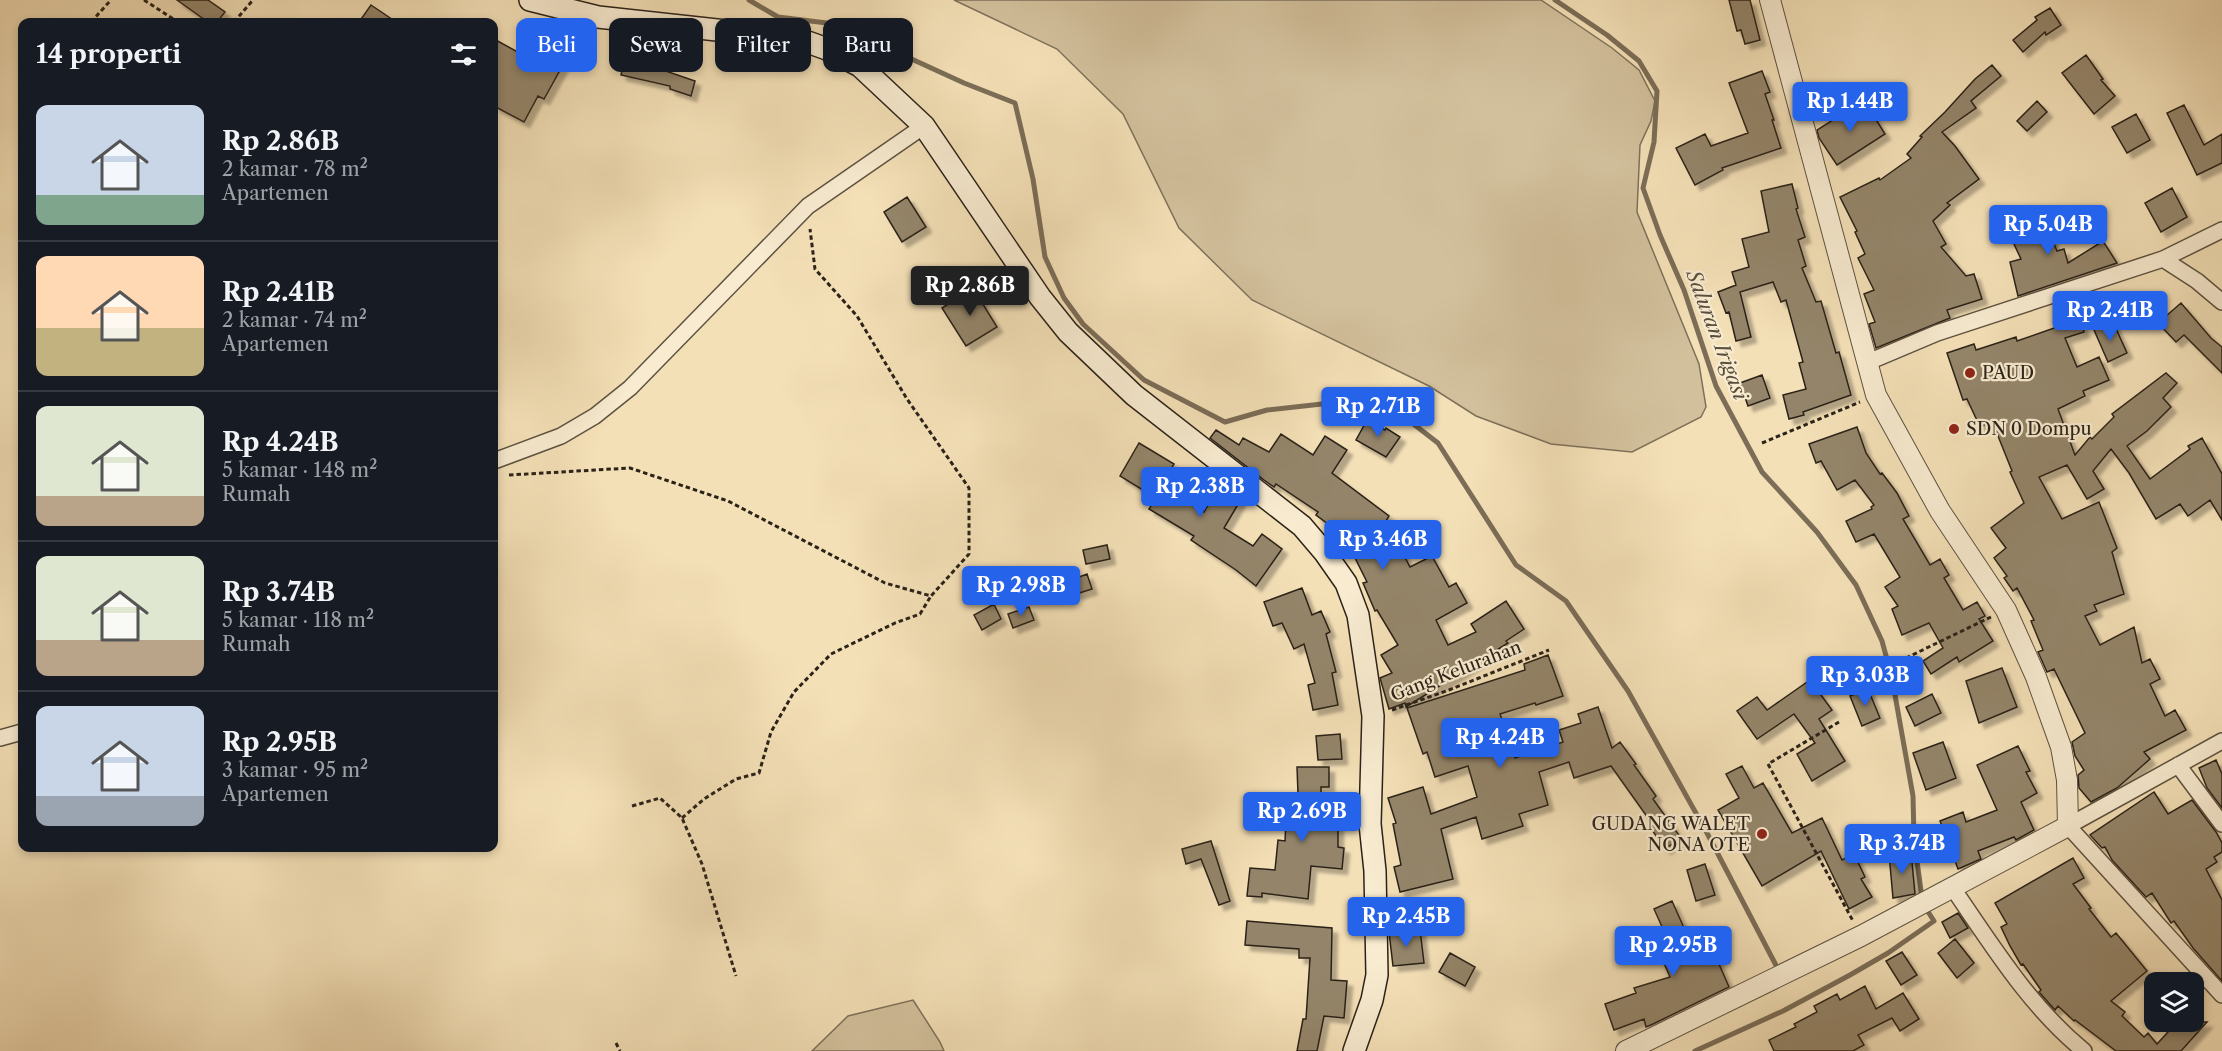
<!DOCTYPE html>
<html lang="id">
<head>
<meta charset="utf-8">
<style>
	:root { --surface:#171b24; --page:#20242c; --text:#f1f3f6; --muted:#9ea1a6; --line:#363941; --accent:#2563eb }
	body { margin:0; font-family:"Libre Caslon Text",serif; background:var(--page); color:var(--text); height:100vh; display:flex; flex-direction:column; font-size:22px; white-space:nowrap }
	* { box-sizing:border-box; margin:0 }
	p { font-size:20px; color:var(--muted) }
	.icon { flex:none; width:33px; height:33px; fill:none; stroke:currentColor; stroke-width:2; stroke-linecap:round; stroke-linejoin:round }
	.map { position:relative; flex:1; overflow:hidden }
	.panel { position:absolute; left:18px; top:18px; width:480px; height:834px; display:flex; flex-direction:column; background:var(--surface); border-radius:12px; box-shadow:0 3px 9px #0003 }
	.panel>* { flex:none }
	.guide { position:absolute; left:516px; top:18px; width:570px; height:54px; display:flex; gap:12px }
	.buttons { position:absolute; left:2144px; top:972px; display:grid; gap:12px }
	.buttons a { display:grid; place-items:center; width:60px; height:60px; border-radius:12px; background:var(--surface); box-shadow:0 3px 9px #0003; font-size:30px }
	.price { position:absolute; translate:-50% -51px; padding:0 14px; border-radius:6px; background:var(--accent); color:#fff; font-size:20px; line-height:39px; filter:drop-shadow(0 2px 3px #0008) }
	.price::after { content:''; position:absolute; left:50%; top:36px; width:18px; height:14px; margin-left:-9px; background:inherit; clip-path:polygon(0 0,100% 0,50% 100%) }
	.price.current { background:#222; color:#fff }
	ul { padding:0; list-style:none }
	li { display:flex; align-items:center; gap:18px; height:150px; padding:0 18px }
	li+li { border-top:2px solid var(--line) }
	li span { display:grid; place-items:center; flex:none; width:168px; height:120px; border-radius:12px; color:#555 }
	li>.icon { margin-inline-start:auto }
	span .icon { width:72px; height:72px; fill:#fffc; stroke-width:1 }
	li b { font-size:26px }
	h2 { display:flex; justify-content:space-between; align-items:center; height:72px; padding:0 18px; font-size:26px }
	.chip { padding:0 21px; border-radius:12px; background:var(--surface); box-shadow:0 3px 9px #0003; font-size:21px; line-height:54px }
	.chip.current { background:var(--accent); color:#fff }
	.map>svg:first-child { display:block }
	.green { fill:#d2c09c; stroke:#7e715a; stroke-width:1.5 }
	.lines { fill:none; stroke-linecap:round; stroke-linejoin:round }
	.stream { stroke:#7b6d57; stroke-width:5 }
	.building { fill:#94856b; stroke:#2b2219; stroke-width:1.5; filter:url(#shadow) }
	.minor-casing { stroke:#5d5240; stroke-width:18 }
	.tertiary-casing { stroke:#5d5240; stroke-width:22 }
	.secondary-casing { stroke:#2b2219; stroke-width:24 }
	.path { stroke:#2b2219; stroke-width:3; stroke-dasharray:4.5 3; stroke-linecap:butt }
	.minor { stroke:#f8ebd0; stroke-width:15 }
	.tertiary { stroke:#f8ebd0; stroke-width:20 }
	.secondary { stroke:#f8ebd0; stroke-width:21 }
	.poi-dot { fill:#8f2418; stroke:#f8ebd0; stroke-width:2 }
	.labels { text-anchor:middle; stroke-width:4.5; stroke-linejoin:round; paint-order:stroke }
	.poi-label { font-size:18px; fill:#2b2219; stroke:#f8ebd0; text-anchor:start }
	.street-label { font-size:18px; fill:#2b2219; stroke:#f8ebd0 }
	.water-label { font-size:20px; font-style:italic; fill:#5a4e3d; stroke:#f8ebd0 }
</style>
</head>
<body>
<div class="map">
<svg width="2222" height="1051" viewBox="0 0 2222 1051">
	<defs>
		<filter id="shadow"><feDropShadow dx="5.5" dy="5.5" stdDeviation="1.5" flood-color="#0004"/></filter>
	</defs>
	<rect width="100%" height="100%" fill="#f4e0b7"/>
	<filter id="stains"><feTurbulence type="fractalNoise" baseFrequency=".00333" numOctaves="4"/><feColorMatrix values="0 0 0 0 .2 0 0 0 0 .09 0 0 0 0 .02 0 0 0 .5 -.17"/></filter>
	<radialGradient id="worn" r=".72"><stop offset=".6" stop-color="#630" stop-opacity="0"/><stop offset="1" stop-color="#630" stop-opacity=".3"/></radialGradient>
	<path class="green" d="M954 0H1541L1612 48 1639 70 1655 101 1651 121 1640 145 1637 212 1699 364 1706 407 1701 417 1632 452 1551 444 1476 416 1429 386 1252 300 1179 228 1123 114 1057 49Z
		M913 1000 940 1042 944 1051H812L848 1016Z"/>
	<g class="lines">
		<path class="stream" d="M749 0 778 17 835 24 964 83 1015 103 1033 179 1045 257 1064 298 1083 324 1144 380 1225 422 1267 410 1340 402 1407 419 1438 443 1516 565 1566 601 1628 691 1707 833 1780 973
			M1555 0 1607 35 1639 61 1657 91 1654 142 1643 188 1660 235 1684 290 1716 386 1762 472 1817 532 1856 585 1882 641 1892 678 1890 667 1913 796 1914 839 1922 898
			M1695 1051 1783 1011 1850 975 1888 953 1934 921 1925 907"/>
	</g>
	<path class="building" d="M177 0H208L225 12 217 22H208Z
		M1729 0H1750L1760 40 1745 44 1741 30 1737 31Z
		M371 5 396 22H359Z
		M2050 8 2061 25 2046 35 2045 32 2023 52 2013 40 2037 20 2035 17Z
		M494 39 523 55 528 45 550 57 555 47 569 54 544 99 538 96 524 122 494 106Z
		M627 48 659 56 657 68 695 81 691 96 670 89V86L621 75Z
		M2086 55 2103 79 2101 80 2115 96 2094 114 2062 73Z
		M1992 65 2001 76 1971 101 1976 108 1942 132 1955 146 1979 179 1947 203 1950 205 1933 221 1946 244 1941 247 1966 276 1974 274 1982 299 1947 310 1950 318 1876 348 1869 324 1875 322 1864 294 1874 290 1858 258 1865 254 1855 232 1857 231 1840 197 1879 178 1880 180 1911 158 1907 154 1922 137 1920 136 1945 112 1975 79Z
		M1762 71 1770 92 1765 94 1774 120H1772L1781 148 1722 168 1723 170 1695 185 1676 148 1705 134 1711 146 1748 133 1729 83Z
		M1864 100 1885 134 1837 165 1819 138 1817 130Z
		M2037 101 2047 112 2027 131 2017 121Z
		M2184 105 2204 145 2222 134V163L2197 175 2167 113Z
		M2136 114 2150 140 2127 153 2112 127Z
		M1792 184 1798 208 1796 209 1805 237 1798 240 1806 266 1802 268 1816 302 1821 301 1836 353 1839 352 1851 395 1803 412 1804 415 1789 419 1783 395 1806 389 1799 363 1803 362 1786 300 1781 302 1773 282 1740 292 1751 337 1736 341 1729 312 1726 313 1718 292 1736 285 1732 272 1749 267 1742 239 1769 232 1761 191Z
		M2172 188 2187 217 2161 232 2145 203Z
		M907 197 926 227 902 242 884 212Z
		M2040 210 2057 251 2064 249 2068 263 2103 241 2117 263 2018 296 2010 262 2021 259 2005 225Z
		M973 288 997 327 966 346 942 308Z
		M2181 303 2211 338 2222 347V373L2184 335 2176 342 2158 323Z
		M2080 318 2084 332 2065 338 2077 367 2099 357 2109 380 2083 391 2085 396 2058 409 2075 455 2090 437 2092 439 2114 417 2112 414 2166 373 2177 383 2163 398 2171 407 2147 431 2127 446 2150 479 2190 449 2188 446 2202 438 2222 474V520L2210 500 2188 516 2180 504 2156 519 2129 473 2111 449 2093 471 2104 489 2087 499 2067 465 2039 477 2062 519 2099 502 2117 548 2112 552 2124 594 2094 605 2097 611 2085 616 2100 645 2134 627 2142 663 2150 659 2160 679 2150 684 2165 716 2175 710 2186 730 2144 752 2150 759 2117 788 2091 802 2079 788 2078 775 2084 770 2075 756 2072 742 2085 733 2054 669 2047 672 2038 652 2043 650 2031 621 2034 620 2017 588 2013 591 2004 578 2007 576 1994 558 2006 548 1991 528 2024 503 2010 472 2012 471 1992 421 1980 427 1967 399 1963 400 1947 353 1974 344 1976 350 2016 337 2017 341 2060 326 2061 328 2060 324Z
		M2113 322 2127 353 2108 362 2094 330Z
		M1762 375 1770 398 1748 406 1740 383Z
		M1367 420 1385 430 1386 428 1400 437 1386 457 1356 440Z
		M1857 427 1866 453 1880 474 1882 473 1897 493 1909 516 1903 519 1930 565 1940 559 1949 575 1944 578 1963 610 1977 602 1985 616 1979 619 1993 641 1959 662 1957 657 1931 674 1923 661 1943 648 1929 623 1902 635 1892 609 1898 606 1885 587 1900 577 1874 534 1856 542 1846 521 1872 509 1871 507 1874 505 1855 480 1837 490 1821 461 1816 463 1809 444Z
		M1216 430 1239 445 1243 438 1269 452 1281 434 1313 455 1325 436 1347 450 1332 473 1389 516 1386 521 1410 567 1432 556 1449 587 1456 583 1467 603 1436 620 1448 645 1476 632 1471 624 1506 601 1524 629 1506 641 1508 643 1406 707 1405 703 1389 709 1380 678 1392 673 1381 655 1398 645 1377 610 1375 611 1363 583 1367 582 1344 536 1316 515 1318 512 1276 484 1274 487 1264 480 1210 438Z
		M1139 443 1174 464 1162 484 1178 495 1177 496 1204 512 1212 498 1220 503 1227 493 1240 501 1224 528 1253 546 1262 534 1282 549 1256 586 1236 570 1191 540 1194 536 1149 509 1156 498 1120 476Z
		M1107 545 1110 559 1086 564 1083 550Z
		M1087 574 1092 589 1076 594 1071 580Z
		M1302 588 1312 615 1321 611 1330 632 1326 634 1336 672 1332 673 1338 705 1313 710 1308 685 1315 683 1304 644 1294 649 1282 623 1273 626 1264 602Z
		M994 604 1001 619 982 630 974 615Z
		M1029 607 1034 620 1013 628 1008 614Z
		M1548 655 1563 696 1536 705 1535 703 1500 714 1515 758 1563 742 1559 730 1581 723 1578 714 1598 707 1612 748 1620 742 1636 764 1634 765 1656 796 1653 799 1681 838 1665 849 1650 827 1653 825 1611 766 1574 778 1569 762 1539 772 1548 805 1519 814 1523 826 1482 839 1476 817 1441 829 1453 879 1400 892 1394 867 1401 865 1393 824 1396 823 1388 798 1423 787 1431 814 1477 797 1468 766 1435 777 1427 752 1423 754 1407 708 1525 670 1524 664Z
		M2002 668 2017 707 1979 723 1966 681Z
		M1810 680 1832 710 1819 719 1845 761 1812 781 1797 754 1815 743 1794 714 1757 739 1737 711 1757 697 1767 710Z
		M1868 689 1880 718 1862 726 1850 696Z
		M1932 694 1941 713 1915 726 1906 707Z
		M1340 734 1342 759 1318 760 1316 736Z
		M1943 742 1956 778 1926 790 1913 753Z
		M2018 746 2030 771 2026 772 2037 793 2021 802 2034 830 2016 840 2014 837 1978 851 1981 859 1958 869 1940 821 1963 812 1966 822 1997 810 1977 765Z
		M2216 760 2222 774V808L2207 788 2199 768Z
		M1742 766 1754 788 1763 783 1792 833 1822 818 1842 860 1854 854 1865 877 1861 879 1872 897 1849 909 1821 851 1762 886 1718 810 1739 798 1726 774Z
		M1297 767H1329V787H1321V820H1338V847L1344 848 1342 869 1311 866 1308 899 1262 893V897L1247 896 1250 868 1275 870 1278 840 1285 841 1286 820H1299Z
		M2154 792 2168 814 2192 800 2216 832 2222 843V852L2214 857 2217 862 2206 869 2222 900V981L2193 948 2174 921 2171 923 2152 893 2146 897 2112 860 2105 847 2102 848 2090 835Z
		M1211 841 1230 901 1219 905 1201 859 1186 864 1182 849Z
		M1911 852 1915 894 1893 898 1889 854Z
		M2073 858 2084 878 2073 884 2091 908 2089 909 2111 937 2116 933 2147 971 2111 1001 2125 1012 2122 1016 2144 1037 2148 1033 2157 1044 2177 1022H2207L2181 1051H2116L2075 1020 2074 1021 2058 1006 2055 1010 2039 992 2041 990 2023 964 2021 965 2010 946 2001 927 2007 924 1995 903Z
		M1705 864 1715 895 1696 901 1687 870Z
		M1672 901 1689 939 1705 932 1729 987 1653 1024 1646 1027 1644 1019 1614 1030 1605 1004 1636 993 1634 988 1670 977 1659 952 1671 947 1654 909Z
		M1958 913 1968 928 1950 938 1942 922Z
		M1247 921 1332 928 1331 980 1347 981 1344 1018 1324 1016 1317 1051H1297L1303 1019H1306L1310 958H1299V949L1245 945Z
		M1420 929 1424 963 1393 966 1389 932Z
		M1955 939 1974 963 1957 978 1938 953Z
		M1902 952 1917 975 1901 985 1886 961Z
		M1450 953 1475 967 1465 986 1439 972Z
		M1865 986 1876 1009 1903 993 1919 1019 1900 1031 1892 1018 1858 1035 1864 1045 1853 1051H1774L1769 1040 1796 1027 1794 1024 1817 1012 1814 1006 1837 994 1840 1000Z"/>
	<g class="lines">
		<defs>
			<path id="minor" d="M2163 259 2197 281 2222 302
				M1866 363 1937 333 2163 259 2222 230
				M494 461 561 436 595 416 630 388 808 206 924 126
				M0 738 22 732
				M2222 741 2068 826 2222 995
				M2178 765 2222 824
				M1952 887C1992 945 2029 1006 2084 1051"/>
			<path id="tertiary" d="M1626 1051 1861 936 2068 826 2067 780 2061 747 2036 677 2006 610 1940 511 1876 395 1770 0"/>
			<path id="secondary" d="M530 0 598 17 799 39 827 49 860 66 924 126 1040 297 1068 332 1134 395 1302 526 1325 553 1346 583 1358 615 1373 716 1370 824 1375 871 1377 975 1372 1000 1354 1051"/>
		</defs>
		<use href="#minor" class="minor-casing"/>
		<use href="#tertiary" class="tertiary-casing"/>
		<use href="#secondary" class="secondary-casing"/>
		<path class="path" d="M144 0 178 22
			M91 22 111 0
			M234 22 253 0
			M1762 443 1860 402
			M509 475 630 468 728 501 885 583 931 596 969 554V488L907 399 857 316 815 269 810 229
			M1906 658 1991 617
			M1392 710 1449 690 1549 650
			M1839 722 1768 764 1853 921
			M632 806 660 798 682 818 702 864 736 976
			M682 818 704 799 736 779 759 773 771 732 794 692 831 654 895 623 920 614 931 596
			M616 1043 620 1051"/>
		<use href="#minor" class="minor"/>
		<use href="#tertiary" class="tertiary"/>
		<use href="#secondary" class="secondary"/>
	</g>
	<g class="poi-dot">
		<circle cx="1970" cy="373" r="6"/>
		<circle cx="1954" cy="429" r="6"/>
		<circle cx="1762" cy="834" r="6"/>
	</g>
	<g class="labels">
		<g class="poi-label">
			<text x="1982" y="379">PAUD</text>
			<text x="1966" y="435">SDN 0 Dompu</text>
			<text x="1750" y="830" text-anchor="end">GUDANG WALET<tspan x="1750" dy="21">NONA OTE</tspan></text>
		</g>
		<g class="street-label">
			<text transform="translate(1456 671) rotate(-21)" y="6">Gang Kelurahan</text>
		</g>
		<g class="water-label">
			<text transform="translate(1717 335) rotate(69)" y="7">Saluran Irigasi</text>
		</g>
	</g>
	<rect width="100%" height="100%" filter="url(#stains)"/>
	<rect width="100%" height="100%" fill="url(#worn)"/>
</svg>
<div class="buttons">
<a><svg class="icon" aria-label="layers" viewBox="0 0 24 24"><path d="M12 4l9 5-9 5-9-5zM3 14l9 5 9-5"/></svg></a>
</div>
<b class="price" style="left:1850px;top:133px">Rp 1.44B</b>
<b class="price" style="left:2048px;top:256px">Rp 5.04B</b>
<b class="price current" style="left:970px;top:317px">Rp 2.86B</b>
<b class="price" style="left:2110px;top:342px">Rp 2.41B</b>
<b class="price" style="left:1378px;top:438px">Rp 2.71B</b>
<b class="price" style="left:1200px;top:518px">Rp 2.38B</b>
<b class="price" style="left:1383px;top:571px">Rp 3.46B</b>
<b class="price" style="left:1021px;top:617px">Rp 2.98B</b>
<b class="price" style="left:1865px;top:707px">Rp 3.03B</b>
<b class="price" style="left:1500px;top:769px">Rp 4.24B</b>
<b class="price" style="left:1302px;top:843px">Rp 2.69B</b>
<b class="price" style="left:1902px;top:875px">Rp 3.74B</b>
<b class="price" style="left:1406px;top:948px">Rp 2.45B</b>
<b class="price" style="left:1673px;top:977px">Rp 2.95B</b>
<div class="guide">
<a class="chip current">Beli</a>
<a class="chip">Sewa</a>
<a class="chip">Filter</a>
<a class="chip">Baru</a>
</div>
<section class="panel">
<h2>14 properti<svg class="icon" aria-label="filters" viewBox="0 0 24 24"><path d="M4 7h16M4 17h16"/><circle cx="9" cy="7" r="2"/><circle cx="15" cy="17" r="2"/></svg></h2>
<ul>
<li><span style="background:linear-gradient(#c9d6e8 75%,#7fa58c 0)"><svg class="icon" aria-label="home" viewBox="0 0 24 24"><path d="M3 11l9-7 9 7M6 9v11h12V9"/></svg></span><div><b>Rp 2.86B</b><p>2 kamar · 78 m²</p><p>Apartemen</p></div></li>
<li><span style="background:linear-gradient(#ffd9b3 60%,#c2b280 0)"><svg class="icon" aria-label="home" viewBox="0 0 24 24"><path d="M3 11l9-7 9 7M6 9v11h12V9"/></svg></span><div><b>Rp 2.41B</b><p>2 kamar · 74 m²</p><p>Apartemen</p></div></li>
<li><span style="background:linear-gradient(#dfe7d0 75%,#b9a48a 0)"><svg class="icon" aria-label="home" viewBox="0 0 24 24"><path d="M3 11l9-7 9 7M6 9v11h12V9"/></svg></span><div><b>Rp 4.24B</b><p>5 kamar · 148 m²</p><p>Rumah</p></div></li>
<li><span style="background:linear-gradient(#dfe7d0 70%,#b9a48a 0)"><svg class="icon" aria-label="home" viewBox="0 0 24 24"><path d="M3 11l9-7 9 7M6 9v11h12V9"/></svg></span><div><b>Rp 3.74B</b><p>5 kamar · 118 m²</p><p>Rumah</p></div></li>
<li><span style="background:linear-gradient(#c9d6e8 75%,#9aa5b1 0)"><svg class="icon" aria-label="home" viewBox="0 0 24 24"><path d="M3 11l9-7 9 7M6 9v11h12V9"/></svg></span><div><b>Rp 2.95B</b><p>3 kamar · 95 m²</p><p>Apartemen</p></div></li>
</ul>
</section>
</div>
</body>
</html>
